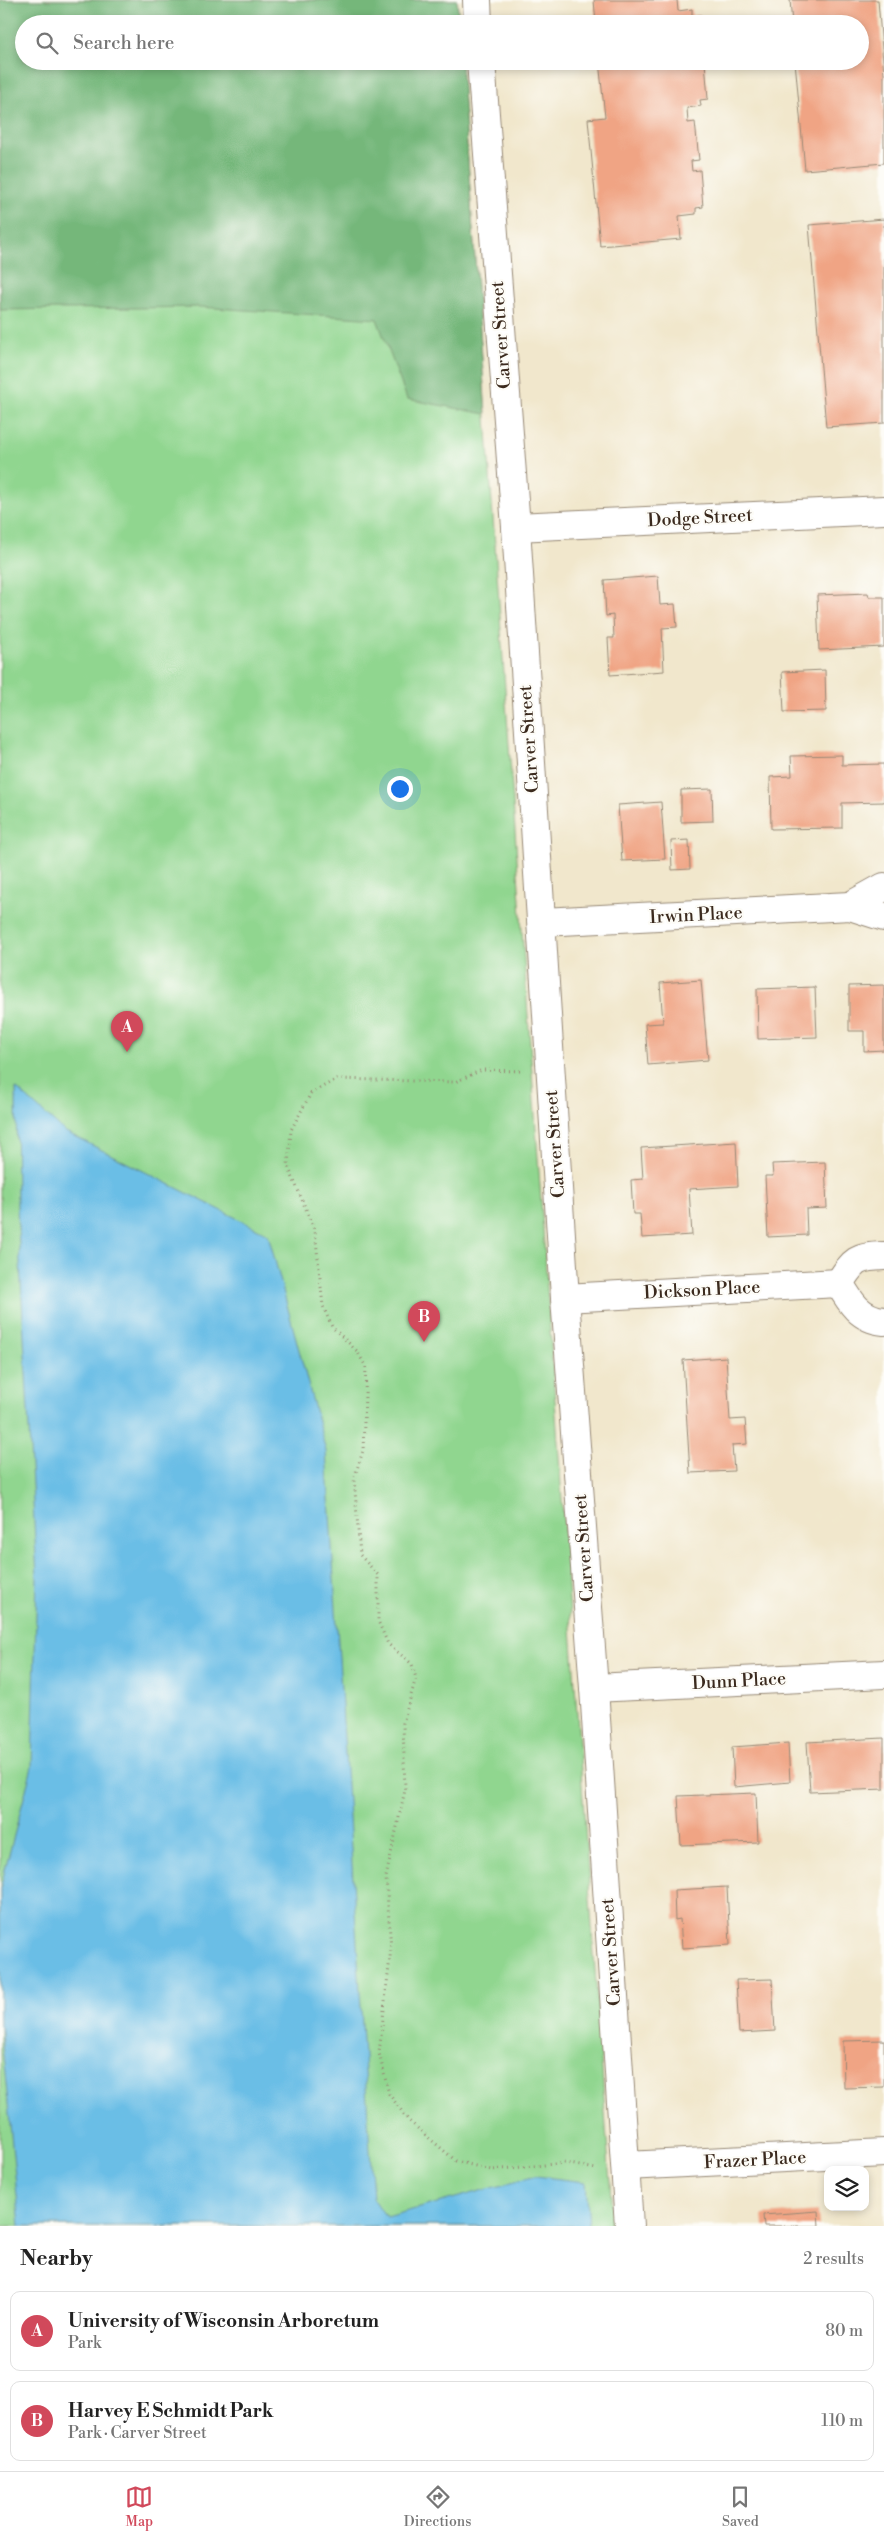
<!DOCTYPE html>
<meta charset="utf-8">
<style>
body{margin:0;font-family:"Libre Bodoni",serif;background:#f2f2f2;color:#222}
.controls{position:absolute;right:15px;bottom:15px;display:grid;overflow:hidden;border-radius:10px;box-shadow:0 2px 8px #0003}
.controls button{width:45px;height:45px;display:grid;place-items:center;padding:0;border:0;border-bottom:1px solid #e0e0e0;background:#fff;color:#222;font:25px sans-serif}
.you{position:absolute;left:399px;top:788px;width:18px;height:18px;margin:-12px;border:4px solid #fff;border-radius:50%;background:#1a73e8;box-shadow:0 0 0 8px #1a73e833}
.badge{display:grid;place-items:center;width:32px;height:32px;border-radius:50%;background:#d1495b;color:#fff;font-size:16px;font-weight:700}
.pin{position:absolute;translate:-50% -41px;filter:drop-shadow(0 1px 2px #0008)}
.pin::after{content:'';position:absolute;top:26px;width:18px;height:15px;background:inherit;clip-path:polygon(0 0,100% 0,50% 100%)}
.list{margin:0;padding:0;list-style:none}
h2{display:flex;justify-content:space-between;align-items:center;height:65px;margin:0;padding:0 20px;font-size:21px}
h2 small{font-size:16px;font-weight:400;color:#767676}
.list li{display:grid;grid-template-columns:32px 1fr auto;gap:15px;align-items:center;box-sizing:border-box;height:80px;margin:0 10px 10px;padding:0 10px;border:1px solid #e0e0e0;border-radius:10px}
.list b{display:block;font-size:19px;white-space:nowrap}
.list p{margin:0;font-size:16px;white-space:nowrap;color:#767676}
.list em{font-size:16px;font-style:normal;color:#767676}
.icon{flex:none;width:28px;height:28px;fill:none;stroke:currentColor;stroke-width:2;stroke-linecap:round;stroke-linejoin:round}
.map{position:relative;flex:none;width:884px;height:2226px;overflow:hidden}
.search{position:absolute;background:#fff;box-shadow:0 2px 8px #0003;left:15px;right:15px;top:15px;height:55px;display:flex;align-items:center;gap:12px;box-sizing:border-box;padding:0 18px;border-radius:28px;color:#767676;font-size:19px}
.sheet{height:245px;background:#fff}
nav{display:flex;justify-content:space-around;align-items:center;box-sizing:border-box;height:70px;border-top:1px solid #e0e0e0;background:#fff;font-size:14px;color:#767676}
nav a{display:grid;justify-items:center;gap:2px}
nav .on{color:#d1495b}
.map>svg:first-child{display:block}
.green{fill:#90d68f;stroke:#668056}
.forest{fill:#74b77a;stroke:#58704c}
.water{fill:#6abee6;stroke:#527482}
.building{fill:#f0a484}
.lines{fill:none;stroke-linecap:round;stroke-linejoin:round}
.minor-casing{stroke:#968875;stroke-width:30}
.path{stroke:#968875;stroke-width:3;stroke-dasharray:1 4;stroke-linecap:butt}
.minor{stroke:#fff;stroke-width:28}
.labels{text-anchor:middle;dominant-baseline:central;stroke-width:4.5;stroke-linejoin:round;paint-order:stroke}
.street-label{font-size:18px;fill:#3b2a1e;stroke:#fdfcf7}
</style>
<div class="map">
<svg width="884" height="2226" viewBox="0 0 884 2226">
<rect width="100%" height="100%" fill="#fdfcf7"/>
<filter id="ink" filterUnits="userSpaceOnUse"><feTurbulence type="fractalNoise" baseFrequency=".02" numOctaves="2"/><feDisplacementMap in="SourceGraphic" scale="10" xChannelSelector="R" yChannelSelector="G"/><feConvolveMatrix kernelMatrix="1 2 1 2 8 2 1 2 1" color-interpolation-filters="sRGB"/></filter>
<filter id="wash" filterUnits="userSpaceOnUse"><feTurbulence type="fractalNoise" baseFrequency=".0096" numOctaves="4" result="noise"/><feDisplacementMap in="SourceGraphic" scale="20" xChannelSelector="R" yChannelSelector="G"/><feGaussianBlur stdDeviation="1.12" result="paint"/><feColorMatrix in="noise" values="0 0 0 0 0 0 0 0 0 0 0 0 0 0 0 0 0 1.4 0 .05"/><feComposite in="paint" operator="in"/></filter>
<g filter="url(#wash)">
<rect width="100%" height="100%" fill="#f1e7cc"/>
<path class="green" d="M0,0h457l2,24h-435v37h437l152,2165h-613z"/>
<path class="forest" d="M0,0h457l2,24h-435v37h437l25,353 -79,-15 -30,-80 -177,-12 -200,3z"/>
<path class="water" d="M16,1088l48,43 204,103 58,217 47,747 13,19 150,-41 50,6 3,44h-569l-20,-203v-134l32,-122 5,-190 -20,-369z"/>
<g id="blocks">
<g class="building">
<path d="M594,0h83l1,11 14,-2v7l9,-1 1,9h-106z"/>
<path d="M790,0h88l6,74v89l-79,7 -10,-109h65v-37h-68z"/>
<path d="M599,61l106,1 3,37 -8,1 1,6 -14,2 1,15 7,-1 4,38 -8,1 1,10 8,-1 3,37 -7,1v6l-17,2 2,23 -81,7 -12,-127 17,-2z"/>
<path d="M884,219v204l-58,4 -17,-202z"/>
<path d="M658,576l2,29 15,-1 2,23 -15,1 2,43 -54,4 -2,-37h6l-1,-23 -7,1 -2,-36z"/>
<path d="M868,593l1,4h15v50l-65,3 -2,-55z"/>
<path d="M825,670l1,41 -42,1 -2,-40z"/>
<path d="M842,755v10l42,-1v38l-42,1v25l-71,1 -1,-52 22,-1 -1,-20z"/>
<path d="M712,789l1,32 -32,1v-32z"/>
<path d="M661,802l4,57 -43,2 -4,-56z"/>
<path d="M689,840l1,29 -18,1 -1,-29z"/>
<path d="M701,980l7,80 -60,5 -3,-41 18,-1 -3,-40z"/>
<path d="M884,985v65l-20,1v-20h-15v-45z"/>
<path d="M815,987l2,50 -59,2 -1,-50z"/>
<path d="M736,1142l2,44 -49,3 3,46 -50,3 -2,-24h-7l-2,-34 12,-1 -2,-31z"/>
<path d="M825,1162l2,46 -21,1 1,26 -39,2 -3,-61h8l-1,-12z"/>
<path d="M726,1357l4,63 15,-1 2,25 -15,1 2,26 -44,2 -7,-113z"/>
<path d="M884,1738v51l-74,3 -3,-50z"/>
<path d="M788,1743l2,39 -56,5 -2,-40z"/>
<path d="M756,1793l2,49 -77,3 -3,-49z"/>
<path d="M727,1887l3,58 -48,3 -2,-29 -5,1 -1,-30z"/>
<path d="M772,1979l3,52 -36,2 -3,-53z"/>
<path d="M884,2040v47l-40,1 -1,-47z"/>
<path d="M818,2211l1,15h-55l-1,-11z"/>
</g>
</g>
</g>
<g filter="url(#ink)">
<use href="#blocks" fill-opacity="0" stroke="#968875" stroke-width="1"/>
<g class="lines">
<defs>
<g id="minor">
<path d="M477,0l1,24"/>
<path d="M481,61l35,466 49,771 29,390 35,538"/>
<path d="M516,527l368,-17"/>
<path d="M850,906l34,-19"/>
<path d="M542,922l308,-16 34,11"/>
<path d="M839,1283c11,19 21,36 45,38"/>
<path d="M839,1283c15,-23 17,-26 45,-27"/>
<path d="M565,1298l274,-15"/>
<path d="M594,1688l290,-14"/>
<path d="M626,2166l258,-13"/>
</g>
</defs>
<use href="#minor" class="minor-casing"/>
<path class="path" d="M520,1071l-38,-1 -27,12 -118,-3 -26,14 -20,37 -3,36 27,65 8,75 9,21 25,24 9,16 -3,84 -9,27 6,77 18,20v46l10,23 24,20 4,14 -13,45 2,67 -19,87 5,72 -12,104 10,41 20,27 47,40 35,9 74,-7 31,6"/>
<use href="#minor" class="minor"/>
</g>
</g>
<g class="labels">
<g class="street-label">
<text transform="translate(501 335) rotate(-94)">Carver Street</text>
<text transform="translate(700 518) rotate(-3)">Dodge Street</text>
<text transform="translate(529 739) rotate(-94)">Carver Street</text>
<text transform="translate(696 915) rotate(-3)">Irwin Place</text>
<text transform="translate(555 1144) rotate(-94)">Carver Street</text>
<text transform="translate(702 1290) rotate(-3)">Dickson Place</text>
<text transform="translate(584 1548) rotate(-94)">Carver Street</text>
<text transform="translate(739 1681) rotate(-3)">Dunn Place</text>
<text transform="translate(611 1952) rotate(-94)">Carver Street</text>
<text transform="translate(755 2160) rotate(-3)">Frazer Place</text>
</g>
</g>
</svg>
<div class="controls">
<button><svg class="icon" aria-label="layers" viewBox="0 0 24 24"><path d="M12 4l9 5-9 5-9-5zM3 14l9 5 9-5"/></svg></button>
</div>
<div class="you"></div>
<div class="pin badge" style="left:127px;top:1052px">A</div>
<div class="pin badge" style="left:424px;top:1342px">B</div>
<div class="search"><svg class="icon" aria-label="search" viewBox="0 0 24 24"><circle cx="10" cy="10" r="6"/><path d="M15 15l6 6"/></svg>Search here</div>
</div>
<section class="sheet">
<h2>Nearby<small>2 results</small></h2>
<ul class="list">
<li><span class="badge">A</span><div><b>University of Wisconsin Arboretum</b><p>Park</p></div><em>80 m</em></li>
<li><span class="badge">B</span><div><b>Harvey E Schmidt Park</b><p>Park · Carver Street</p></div><em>110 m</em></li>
</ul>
</section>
<nav>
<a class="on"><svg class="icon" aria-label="map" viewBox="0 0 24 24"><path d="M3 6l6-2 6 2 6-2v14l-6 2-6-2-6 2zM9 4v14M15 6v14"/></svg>Map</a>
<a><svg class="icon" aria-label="directions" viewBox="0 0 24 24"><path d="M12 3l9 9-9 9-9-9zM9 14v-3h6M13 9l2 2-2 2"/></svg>Directions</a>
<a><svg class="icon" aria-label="saved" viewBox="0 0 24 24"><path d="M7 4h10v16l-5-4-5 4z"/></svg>Saved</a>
</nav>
